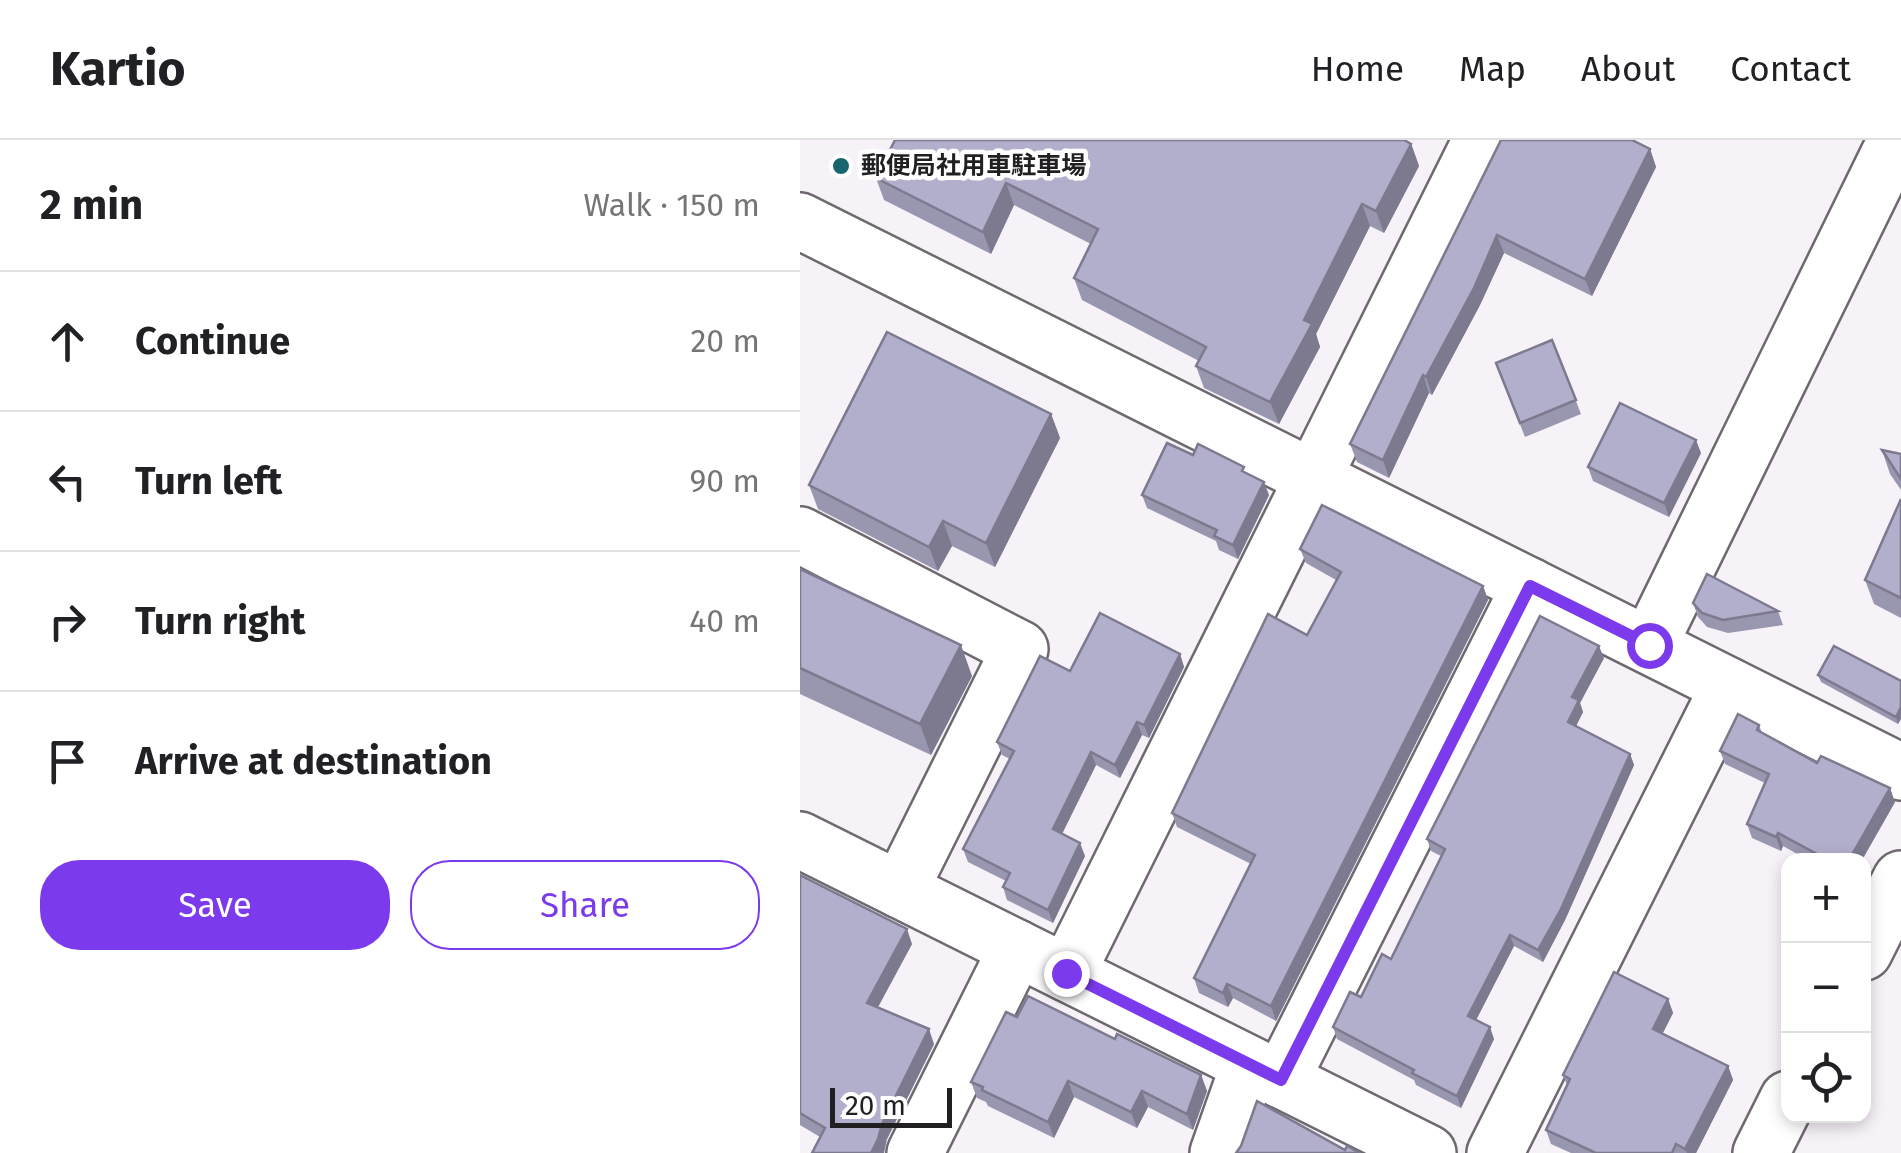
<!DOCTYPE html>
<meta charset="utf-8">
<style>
body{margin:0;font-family:"Fira Sans","Noto Sans JP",sans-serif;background:#f6f6f6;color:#202124}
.controls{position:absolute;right:30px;bottom:30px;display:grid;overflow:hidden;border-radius:20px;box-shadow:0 5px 15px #0003}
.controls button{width:90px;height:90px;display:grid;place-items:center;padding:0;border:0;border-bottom:2px solid #e0e0e0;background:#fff;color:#202124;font:50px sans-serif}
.scale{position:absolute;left:30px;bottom:25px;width:122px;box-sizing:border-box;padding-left:10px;border:5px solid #211f22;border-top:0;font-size:28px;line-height:35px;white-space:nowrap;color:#211f22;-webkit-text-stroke:8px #fff;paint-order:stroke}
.stop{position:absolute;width:30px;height:30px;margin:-22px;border:8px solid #7c3aed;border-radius:50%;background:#fff}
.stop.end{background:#7c3aed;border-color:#fff;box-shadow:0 2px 10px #0008}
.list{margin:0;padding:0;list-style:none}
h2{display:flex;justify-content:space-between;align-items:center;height:130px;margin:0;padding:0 40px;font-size:42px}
h2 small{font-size:32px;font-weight:400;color:#757577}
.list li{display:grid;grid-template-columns:65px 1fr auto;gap:30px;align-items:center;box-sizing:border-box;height:140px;padding:0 40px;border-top:2px solid #e0e0e0}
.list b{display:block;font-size:38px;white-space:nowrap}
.list em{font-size:32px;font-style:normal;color:#757577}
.actions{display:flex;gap:20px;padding:30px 40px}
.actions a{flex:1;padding:22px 0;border:2px solid #7c3aed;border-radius:40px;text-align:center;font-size:35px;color:#7c3aed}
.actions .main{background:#7c3aed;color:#fff}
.icon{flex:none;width:55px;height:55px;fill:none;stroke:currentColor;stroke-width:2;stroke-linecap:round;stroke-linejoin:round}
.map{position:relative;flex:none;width:1101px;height:1013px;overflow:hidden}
header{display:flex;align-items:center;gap:60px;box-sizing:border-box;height:140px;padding:0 50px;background:#fff;border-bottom:2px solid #e0e0e0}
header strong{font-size:48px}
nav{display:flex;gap:55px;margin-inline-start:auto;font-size:35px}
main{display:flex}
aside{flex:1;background:#fff}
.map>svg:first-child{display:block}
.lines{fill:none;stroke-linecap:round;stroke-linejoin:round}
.minor-casing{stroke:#6e696f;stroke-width:60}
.minor{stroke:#fff;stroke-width:55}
.wall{fill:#9996af}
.shaded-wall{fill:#7d7a8f}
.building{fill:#b2afcc;stroke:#7d7a8f;stroke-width:2.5}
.route{stroke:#7c3aed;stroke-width:12}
.poi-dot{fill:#18656e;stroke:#fff;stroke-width:4}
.labels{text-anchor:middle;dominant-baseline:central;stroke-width:9;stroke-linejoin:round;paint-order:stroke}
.poi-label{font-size:25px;font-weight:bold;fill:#211f22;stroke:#fff;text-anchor:start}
</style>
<header>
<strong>Kartio</strong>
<nav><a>Home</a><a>Map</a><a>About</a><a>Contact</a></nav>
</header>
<main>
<aside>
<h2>2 min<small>Walk · 150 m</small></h2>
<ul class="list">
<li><svg class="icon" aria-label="ahead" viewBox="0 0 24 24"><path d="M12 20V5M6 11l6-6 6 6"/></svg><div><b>Continue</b></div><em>20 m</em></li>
<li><svg class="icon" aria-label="left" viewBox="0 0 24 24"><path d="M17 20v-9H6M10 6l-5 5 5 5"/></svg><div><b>Turn left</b></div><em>90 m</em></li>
<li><svg class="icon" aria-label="right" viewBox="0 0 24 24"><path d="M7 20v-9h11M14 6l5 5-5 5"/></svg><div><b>Turn right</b></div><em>40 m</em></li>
<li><svg class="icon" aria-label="arrive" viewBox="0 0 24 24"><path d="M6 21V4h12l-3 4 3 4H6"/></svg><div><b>Arrive at destination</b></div></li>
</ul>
<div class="actions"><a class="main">Save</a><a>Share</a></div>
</aside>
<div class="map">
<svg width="1101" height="1013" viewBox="0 0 1101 1013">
<rect width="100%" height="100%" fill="#f7f1f8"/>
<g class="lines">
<defs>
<g id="minor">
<path d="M0,81l1101,551"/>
<path d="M0,395l220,114 -120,241"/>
<path d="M849,505l247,-505"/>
<path d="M0,700l628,313"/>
<path d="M1064,812l37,-73"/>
<path d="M267,833l414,-833"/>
<path d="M481,940l249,-494"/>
<path d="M115,1013l102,-205"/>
<path d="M418,1013l31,-88"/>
<path d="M695,1013l234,-467"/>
<path d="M961,1013l27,-54"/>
</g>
</defs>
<use href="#minor" class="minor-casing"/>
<use href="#minor" class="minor"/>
</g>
<g class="wall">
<path d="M701,0l149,9 6,18 -64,129 -88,-43 -24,52 -48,90 -3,-2 -40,85 -32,-16 -7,-18z"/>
<path d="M611,3l8,23 -35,67 -14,-7 -54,108 4,13 -41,77 -75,-36 -8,-22 3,-5 -117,-61 -8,-22 17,-34 -77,-39 -23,49 -107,-54 -8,-22z"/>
<path d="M752,200l29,74 -56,23 -29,-74z"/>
<path d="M251,274l9,24 -65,129 -43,-21 -14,25 -120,-62 -9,-24z"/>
<path d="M1082,310l19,4v36l-11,-16z"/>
<path d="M901,313l-32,64 -76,-36 -5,-14z"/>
<path d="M393,315l54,18 22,22 -31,64 -19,-9 -3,-9 -69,-33 -5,-13z"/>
<path d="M1101,359v119l-27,-14 -9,-24z"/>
<path d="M500,409l183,37 5,14 -212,421 -43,-23 -5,9 -29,-14 -5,-15 57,-114 -74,-37 -5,-14 135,-178 29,-55 -30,-17z"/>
<path d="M0,429l172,107 -41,79 -131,-61z"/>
<path d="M893,463l85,8 5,14 -55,8 -21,-6 -9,-10z"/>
<path d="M380,514l4,13 -35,71 -7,-3 -22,43 -24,-13 -34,69 23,22 -32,67 -46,-23 -4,-13 3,-6 -38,-19 -5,-13 47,-90 -8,-4 -5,-13 73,-71z"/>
<path d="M804,518l-24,45 3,9 -7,14 54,28 4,11 -69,155 -22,42 -29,-16 -38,74 18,19 -33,69 -45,-23 -2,-5 -77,-41 -4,-12 28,-30 30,-38 50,-103 -10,-5 -4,-12z"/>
<path d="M1018,535l83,6 -3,43 -77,-42z"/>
<path d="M959,585l3,8 133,69 -33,58h-54l-25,-14 -2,5 -29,-13 -5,-14 18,-41 -40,-19 -5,-13z"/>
<path d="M0,735l112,69 -34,63 56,37 -47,95 -67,-2 -20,-12z"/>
<path d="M868,859l5,14 -10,20 65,33 5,14 -37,73h-125l-20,-9 -5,-14 21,-45 -4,-10z"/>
<path d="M217,877l98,22 86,36 6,16 -14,39 -45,-23 -11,21 -63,-31 -20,41 -66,-32 -2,-4 -9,-4 -6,-16z"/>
</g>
<g class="shaded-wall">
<path d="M611,4l8,22 -35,67 -8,-22z"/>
<path d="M850,9l6,18 -64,129 -7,-17z"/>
<path d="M206,43l8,22 -23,49 -8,-22z"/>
<path d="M562,64l8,22 -54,108 4,13 -41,77 -9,-22 34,-82z"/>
<path d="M697,95l7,18 -24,52 -48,90 -6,-18z"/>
<path d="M623,235l6,18 -40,85 -6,-18z"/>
<path d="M251,274l9,24 -65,129 -9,-24z"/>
<path d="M896,300l5,13 -32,64 -5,-14z"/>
<path d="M464,342l5,13 -31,64 -5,-14z"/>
<path d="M143,381l9,25 -14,25 -9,-24z"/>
<path d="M683,446l5,14 -212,421 -5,-15z"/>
<path d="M161,505l11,31 -41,79 -11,-31z"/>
<path d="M799,506l5,12 -24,45 3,9 -11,22 -4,-12 4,-25z"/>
<path d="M380,514l4,13 -35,71 -5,-13z"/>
<path d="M1101,567v12l-3,5 -2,-7z"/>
<path d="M337,582l5,13 -22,43 -5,-13z"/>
<path d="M291,612l5,13 -38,77 -5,-13z"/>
<path d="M830,614l4,11 -69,155 -22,42 -5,-12z"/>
<path d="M1090,648l5,14 -33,58h-13z"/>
<path d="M978,693l5,13 -2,5 -5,-14z"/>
<path d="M280,703l5,13 -32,67 -5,-13z"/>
<path d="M107,789l5,15 -40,74 -5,-15z"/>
<path d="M710,795l4,11 -42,82 -4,-12z"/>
<path d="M427,844l6,14 -5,9 -5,-14z"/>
<path d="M868,859l5,14 -15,29 -5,-13z"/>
<path d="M690,887l4,12 -33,69 -4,-12z"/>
<path d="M129,889l5,15 -47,95 -3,14h-13l11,-29z"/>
<path d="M928,926l5,14 -37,73h-9l-2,-4z"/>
<path d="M401,935l6,16 -14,39 -6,-16z"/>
<path d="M268,941l6,16 -20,41 -6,-16z"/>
<path d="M342,951l6,16 -11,21 -6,-16z"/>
</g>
<g class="building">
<path d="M95,0h509l7,4 -35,67 -14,-7 -58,116 8,4 -42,78 -74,-36 10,-19 -132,-69 24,-49 -92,-46 -23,49 -107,-54z"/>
<path d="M701,0h131l18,9 -65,130 -88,-44 -23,53 -48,89 -3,-2 -40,85 -33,-16z"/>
<path d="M87,192l164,82 -65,129 -43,-22 -14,26 -120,-62z"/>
<path d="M752,200l24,60 -56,23 -24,-60z"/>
<path d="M820,263l76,37 -32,63 -76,-36z"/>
<path d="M367,303l26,12 5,-11 46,23 -2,4 22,11 -31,63 -19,-9 3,-6 -75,-35z"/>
<path d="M1082,310l19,4v25z"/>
<path d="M1101,359v99l-36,-18z"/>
<path d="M522,365l161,81 -212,420 -44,-22 -4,9 -29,-15 61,-123 -83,-42 96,-199 39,21 34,-63 -41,-23z"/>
<path d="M0,429l161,76 -41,79 -120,-56z"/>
<path d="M907,434l71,37 -55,9 -21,-7 -9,-10z"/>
<path d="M300,473l80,41 -36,71 -7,-3 -22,43 -24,-13 -38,77 27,14 -32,67 -45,-23 7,-14 -47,-24 51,-98 -17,-9 43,-86 30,15z"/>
<path d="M740,476l59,30 -27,51 7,3 -11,22 62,32 -69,155 -23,41 -28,-15 -42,81 22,11 -33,69 -45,-23 2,-3 -81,-43 17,-35 11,5 21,-43 9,5 54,-110 -18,-10z"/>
<path d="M1034,506l67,35v26l-5,10 -78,-42z"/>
<path d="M938,574l21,11 -2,5 60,33 4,-7 69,32 -41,72h-21l-50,-27 -2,4 -29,-13 22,-50 -49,-23z"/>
<path d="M0,735l107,54 -40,74 62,26 -47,95 -4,15 -7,14h-59l13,-25 -25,-15z"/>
<path d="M814,832l54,27 -15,30 75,37 -43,83 -9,-5 -4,9h-76l-50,-23 24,-51 -7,-4z"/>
<path d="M228,856l87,43 2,-5 84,41 -14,39 -45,-23 -11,21 -63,-31 -20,41 -66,-32 1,-3 -12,-5 35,-70 11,5z"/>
<path d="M457,961l88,49 2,-4 13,7h-124l5,-7z"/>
</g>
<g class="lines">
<path class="route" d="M266,833l215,107 249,-494 119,59"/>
</g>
<circle class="poi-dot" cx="41" cy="26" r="10"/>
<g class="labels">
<g class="poi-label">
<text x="61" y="26">郵便局社用車駐車場</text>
</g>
</g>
</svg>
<div class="controls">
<button>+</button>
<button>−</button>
<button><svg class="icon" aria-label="locate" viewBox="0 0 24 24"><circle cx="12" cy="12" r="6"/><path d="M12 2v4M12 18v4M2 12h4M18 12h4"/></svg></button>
</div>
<div class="scale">20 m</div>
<div class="stop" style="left:849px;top:505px"></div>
<div class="stop end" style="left:266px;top:833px"></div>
</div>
</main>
